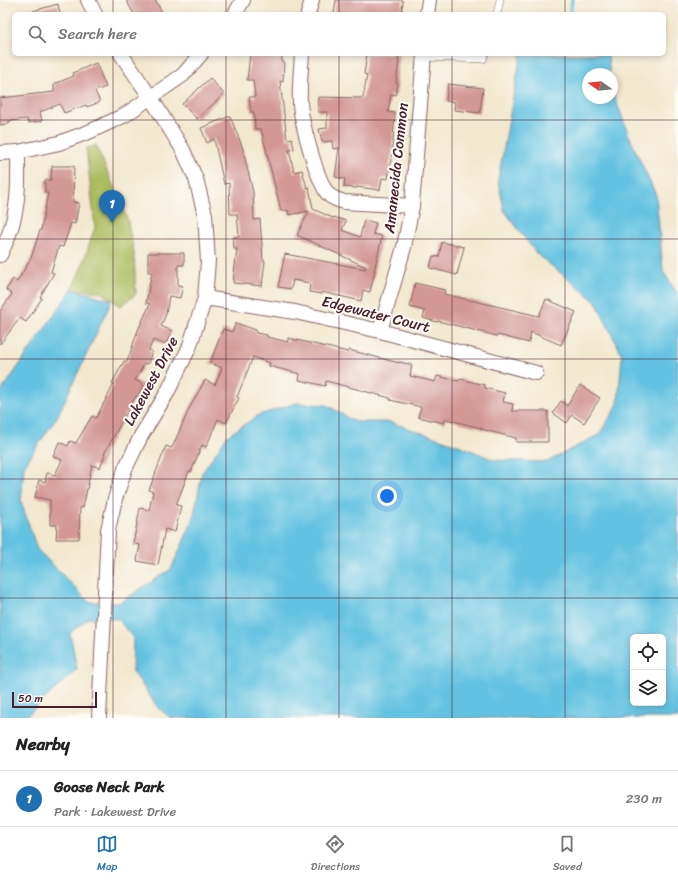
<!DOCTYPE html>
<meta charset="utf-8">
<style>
body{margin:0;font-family:Sriracha,sans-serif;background:#f2f2f2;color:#222}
.controls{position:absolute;right:12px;bottom:12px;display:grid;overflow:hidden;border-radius:6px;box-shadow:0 2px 6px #0003}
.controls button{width:36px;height:36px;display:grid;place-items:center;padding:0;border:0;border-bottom:1px solid #e0e0e0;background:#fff;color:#222;font:20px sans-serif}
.compass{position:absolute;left:582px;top:68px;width:36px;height:36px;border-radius:50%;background:#fff;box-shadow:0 2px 6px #0003;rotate:284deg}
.scale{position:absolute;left:12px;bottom:10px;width:85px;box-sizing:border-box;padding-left:4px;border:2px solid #4a1f2b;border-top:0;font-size:11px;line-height:14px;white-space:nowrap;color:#4a1f2b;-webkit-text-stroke:3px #fdfcf7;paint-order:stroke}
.you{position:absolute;left:387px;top:496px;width:14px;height:14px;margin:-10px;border:3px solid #fff;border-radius:50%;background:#1a73e8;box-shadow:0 0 0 6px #1a73e833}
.badge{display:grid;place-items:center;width:26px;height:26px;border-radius:50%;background:#1f6fb2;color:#fff;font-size:13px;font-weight:700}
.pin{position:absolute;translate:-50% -33px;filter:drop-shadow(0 1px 2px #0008)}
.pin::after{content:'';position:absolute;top:21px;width:14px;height:12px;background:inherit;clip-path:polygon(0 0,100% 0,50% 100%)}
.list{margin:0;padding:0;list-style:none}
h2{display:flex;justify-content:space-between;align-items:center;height:52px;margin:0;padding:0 16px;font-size:17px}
h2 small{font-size:13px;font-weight:400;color:#767676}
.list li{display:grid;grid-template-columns:26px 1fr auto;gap:12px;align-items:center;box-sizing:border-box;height:56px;padding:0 16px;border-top:1px solid #e0e0e0}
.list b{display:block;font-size:15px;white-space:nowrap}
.list p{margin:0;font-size:13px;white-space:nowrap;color:#767676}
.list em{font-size:13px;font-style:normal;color:#767676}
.icon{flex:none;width:22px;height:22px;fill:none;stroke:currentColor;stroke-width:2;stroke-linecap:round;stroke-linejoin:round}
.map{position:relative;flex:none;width:678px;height:718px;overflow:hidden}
.search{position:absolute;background:#fff;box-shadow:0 2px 6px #0003;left:12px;right:12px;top:12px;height:44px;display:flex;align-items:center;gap:10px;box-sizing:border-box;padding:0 14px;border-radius:6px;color:#767676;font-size:15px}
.sheet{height:108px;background:#fff}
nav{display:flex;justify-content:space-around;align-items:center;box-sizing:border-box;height:56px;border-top:1px solid #e0e0e0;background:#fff;font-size:11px;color:#767676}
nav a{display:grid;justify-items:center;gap:2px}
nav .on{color:#1f6fb2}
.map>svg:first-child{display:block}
.green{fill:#abbc5f;stroke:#7a6e45}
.water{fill:#63c2e1;stroke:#567086;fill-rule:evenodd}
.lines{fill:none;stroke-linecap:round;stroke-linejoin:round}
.stream{stroke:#63c2e1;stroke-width:3.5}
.building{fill:#d39894}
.service-casing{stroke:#856564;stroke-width:8}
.minor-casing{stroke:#856564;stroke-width:16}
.service{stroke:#fff;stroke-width:7}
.minor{stroke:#fff;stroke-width:14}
.grid{fill:none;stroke:#4a1f2b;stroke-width:1;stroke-opacity:0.55}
.labels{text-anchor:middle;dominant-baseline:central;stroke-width:4;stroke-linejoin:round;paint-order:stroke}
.street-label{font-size:15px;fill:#4a1f2b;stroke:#fdfcf7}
</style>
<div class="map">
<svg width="678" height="718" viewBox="0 0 678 718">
<rect width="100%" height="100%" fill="#fdfcf7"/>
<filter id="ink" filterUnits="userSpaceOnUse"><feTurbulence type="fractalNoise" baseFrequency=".025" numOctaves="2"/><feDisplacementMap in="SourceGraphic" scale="8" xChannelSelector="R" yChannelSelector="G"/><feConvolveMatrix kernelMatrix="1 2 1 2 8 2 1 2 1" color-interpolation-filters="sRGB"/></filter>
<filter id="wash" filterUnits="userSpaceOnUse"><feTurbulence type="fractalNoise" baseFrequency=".012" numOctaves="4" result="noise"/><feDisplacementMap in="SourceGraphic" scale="16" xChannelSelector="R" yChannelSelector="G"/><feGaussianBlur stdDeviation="0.9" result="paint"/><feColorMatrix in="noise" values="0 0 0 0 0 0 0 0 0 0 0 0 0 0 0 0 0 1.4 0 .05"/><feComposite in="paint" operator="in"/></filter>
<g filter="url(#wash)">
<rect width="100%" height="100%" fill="#f3e8cf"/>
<path class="green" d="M96,145l31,73 7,34 2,42 -15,12 -21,-14 -28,-3 11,-26 12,-36 -9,-79z"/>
<path class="water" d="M521,54h87l2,20h-22v24h24v-8l20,53 24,52 7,76 15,24v423h-507l-13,-10 -26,-38 1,-32 -15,-19 -30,-1 -18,15 7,36 -53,49h-24v-325l72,-104 40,11 -55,117 -33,49 -3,35 16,48 52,53 30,1 52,-34 22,-49 9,-47 25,-37 32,-21 37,-12 31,2 28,17h35l71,24 33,14 53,2 53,-28 18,-30 4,-49 -26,-53 -60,-49 -32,-43 -6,-30zM633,637h30v66h-30z"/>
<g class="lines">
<path class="stream" d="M570,14l2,-14"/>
</g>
<g id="blocks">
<g class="building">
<path d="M126,0h29l8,14h-29z"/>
<path d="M336,0h67l-1,14h-68z"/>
<path d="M58,4l2,10h-26l-1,-3z"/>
<path d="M250,54h32v8h2l-1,20 -3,-1 7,58 5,-1 2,11 -5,1 5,22 8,-2 5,18 2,-1 4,22 20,9 1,-1 12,4 -4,9 18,7 4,-17 12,3 -3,11 9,2 -8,35h1l-5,21 -7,-2 -2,11 -39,-9 -1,2 -12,-2 1,-9 -17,-3 -2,9 -13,-2 7,-33 80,15 1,-2 -69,-32 12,-24 -20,4 -1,-5 -7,1 -20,-82h-6l-1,-17h-3l-2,-15h6l-2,-17h-6z"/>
<path d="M367,54h32l-1,6h1l-3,23h2l-2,12 -5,-1 -3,18 7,1 -3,40 -4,26 -6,-1 -2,12 -23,-3v1l-13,-1 1,-8 -10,-2 4,-29 -6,1 -1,-8 -10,1 -3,-13 8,-1v-16h-9v-15l45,1 4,-23 -3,-1z"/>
<path d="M96,63l10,24 -11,4 5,11 -13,5 -1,-2 -22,8 -4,-9 -20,8 2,9 -14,2 -1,-4 -18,2v3l-9,1v-27l54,-6v-8l20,-8 -1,-3z"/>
<path d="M210,78l14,16 -27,25 -15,-15z"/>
<path d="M448,84l35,4 -3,25 -26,-3 1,-8 -9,-1z"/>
<path d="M230,116l12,30 11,46 1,28 6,-1 3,41 2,1 -3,25 -29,-3 4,-34h-3l-1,-12h6l-2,-23h-7l-1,-31 -5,1 -10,-45 -7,4 -6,-15z"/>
<path d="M52,166h22l-1,36 6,1 -4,21 -4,-1 -8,24 -4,-1 -8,26 3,1 -14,24 2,1 -16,24 -6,-4 -20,26v-33l12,-17 -6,-4 7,-11 4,3 14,-24 9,-28h1l7,-37h-3v-13h6z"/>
<path d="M442,242l22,5 -7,28 -27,-7 3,-12 6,1z"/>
<path d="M148,253h36v12h-6v20l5,1 -3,12 -11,-2 -3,18 -5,12 11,5 -5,11h-2l-1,2 -11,-4 -4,10 3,1 -4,13 -3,-1 -10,17 9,5 -7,12 -1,-1 -32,58 1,1 -5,13 -8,-3 -9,43 -3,-1 -1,32h-23l1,-14h-7v-25l-15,-3 4,-17 6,2 2,-9 8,2 7,-15 -9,-4 6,-14 9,4 2,-5 6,2 16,-27 4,2 18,-34 -2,-1 12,-22 3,1 11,-32 12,-26 -4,-1 6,-31h-4z"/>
<path d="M415,283l30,7 -1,4 95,22 7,-17 30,13 -15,33 -30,-13 -2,11 -31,-8 -1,1 -59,-15 -1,1 -14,-4 2,-7 -15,-4z"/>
<path d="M236,323l20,7v3l11,2v2l21,5v-4l60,14 1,-2 50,13v-1l13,3 -2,11 25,6 2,-6 22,5 1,-2 25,6v3l20,5 -2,9 10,2 -1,7h36v31h-32v-4l-35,-9v-1l-35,-9 -2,4 -26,-6 3,-10 -31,-7v-2l-64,-17 -1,5 -26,-6 1,-6 -31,-8 1,-3 -17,-6 -16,40 2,1 -13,25 -8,-4 -12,28 -4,-2 -11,27 -2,-1 -13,34 5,1 -6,26 -10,-3 -7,36 -21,-4 3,-16 -7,-1 7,-36 9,2 4,-18 -4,-2 17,-44 6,2 17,-39 16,-29 10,5 7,-17 -12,-5 13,-34 9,3z"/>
<path d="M580,385l20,13 -16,25 -12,-8 -5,8 -14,-10 8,-12 6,5z"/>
</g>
</g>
</g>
<g filter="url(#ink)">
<use href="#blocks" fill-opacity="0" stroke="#856564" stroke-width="1"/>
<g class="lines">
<defs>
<g id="service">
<path d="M497,14l3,-14"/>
<path d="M424,57l59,2 2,-5"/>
</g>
<g id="minor">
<path d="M88,0l7,14"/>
<path d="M235,14l8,-14"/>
<path d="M308,14l4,-14"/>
<path d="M427,14l2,-14"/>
<path d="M302,54c-1,16 -3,33 -2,49 1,18 17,78 28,91 5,5 10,6 16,8l68,4"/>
<path d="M0,153l18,-1 41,-9 32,-12 34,-16 58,-40 18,-21"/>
<path d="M0,255c6,-12 11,-24 14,-38 5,-21 4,-43 4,-65"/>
<path d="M205,298l90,14 85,19 156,42"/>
<path d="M380,331l24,-84 8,-41 12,-152"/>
<path d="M99,718l9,-188 7,-31 10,-30 16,-33 26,-43 22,-45 16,-50 3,-37 -3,-46 -9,-36 -13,-29 -32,-52 -30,-44"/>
</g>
</defs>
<use href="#service" class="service-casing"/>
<use href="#minor" class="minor-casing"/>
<use href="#service" class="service"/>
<use href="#minor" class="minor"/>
</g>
</g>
<path class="grid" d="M113,0v14M226,0v14M339,0v14M452,0v14M565,0v14M113,54v664M226,54v664M339,54v664M452,54v664M565,54v664M0,120h678M0,239h678M0,359h678M0,479h678M0,598h678"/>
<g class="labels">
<g class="street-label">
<text transform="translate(396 168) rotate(-84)">Amanecida Common</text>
<text transform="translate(376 314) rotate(14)">Edgewater Court</text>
<text transform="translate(151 381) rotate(-62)">Lakewest Drive</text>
</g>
</g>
</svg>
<div class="controls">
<button><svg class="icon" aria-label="locate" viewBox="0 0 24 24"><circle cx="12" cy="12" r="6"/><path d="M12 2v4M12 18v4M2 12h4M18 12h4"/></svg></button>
<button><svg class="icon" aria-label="layers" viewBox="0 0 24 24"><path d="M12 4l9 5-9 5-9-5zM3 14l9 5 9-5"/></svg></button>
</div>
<svg class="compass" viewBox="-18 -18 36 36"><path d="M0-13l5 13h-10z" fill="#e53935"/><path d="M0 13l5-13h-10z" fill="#767676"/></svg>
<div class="scale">50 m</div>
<div class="you"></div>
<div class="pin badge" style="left:112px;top:223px">1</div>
<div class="search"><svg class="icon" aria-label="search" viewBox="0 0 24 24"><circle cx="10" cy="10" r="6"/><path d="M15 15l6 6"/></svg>Search here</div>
</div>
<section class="sheet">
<h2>Nearby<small></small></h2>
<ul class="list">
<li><span class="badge">1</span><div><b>Goose Neck Park</b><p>Park · Lakewest Drive</p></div><em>230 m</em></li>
</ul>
</section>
<nav>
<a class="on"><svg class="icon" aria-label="map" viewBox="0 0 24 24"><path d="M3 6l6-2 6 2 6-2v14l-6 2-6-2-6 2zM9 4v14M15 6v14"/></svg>Map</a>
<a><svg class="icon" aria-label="directions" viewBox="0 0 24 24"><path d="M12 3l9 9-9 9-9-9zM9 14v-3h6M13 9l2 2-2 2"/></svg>Directions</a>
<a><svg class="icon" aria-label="saved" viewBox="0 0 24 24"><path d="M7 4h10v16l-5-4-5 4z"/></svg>Saved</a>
</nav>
